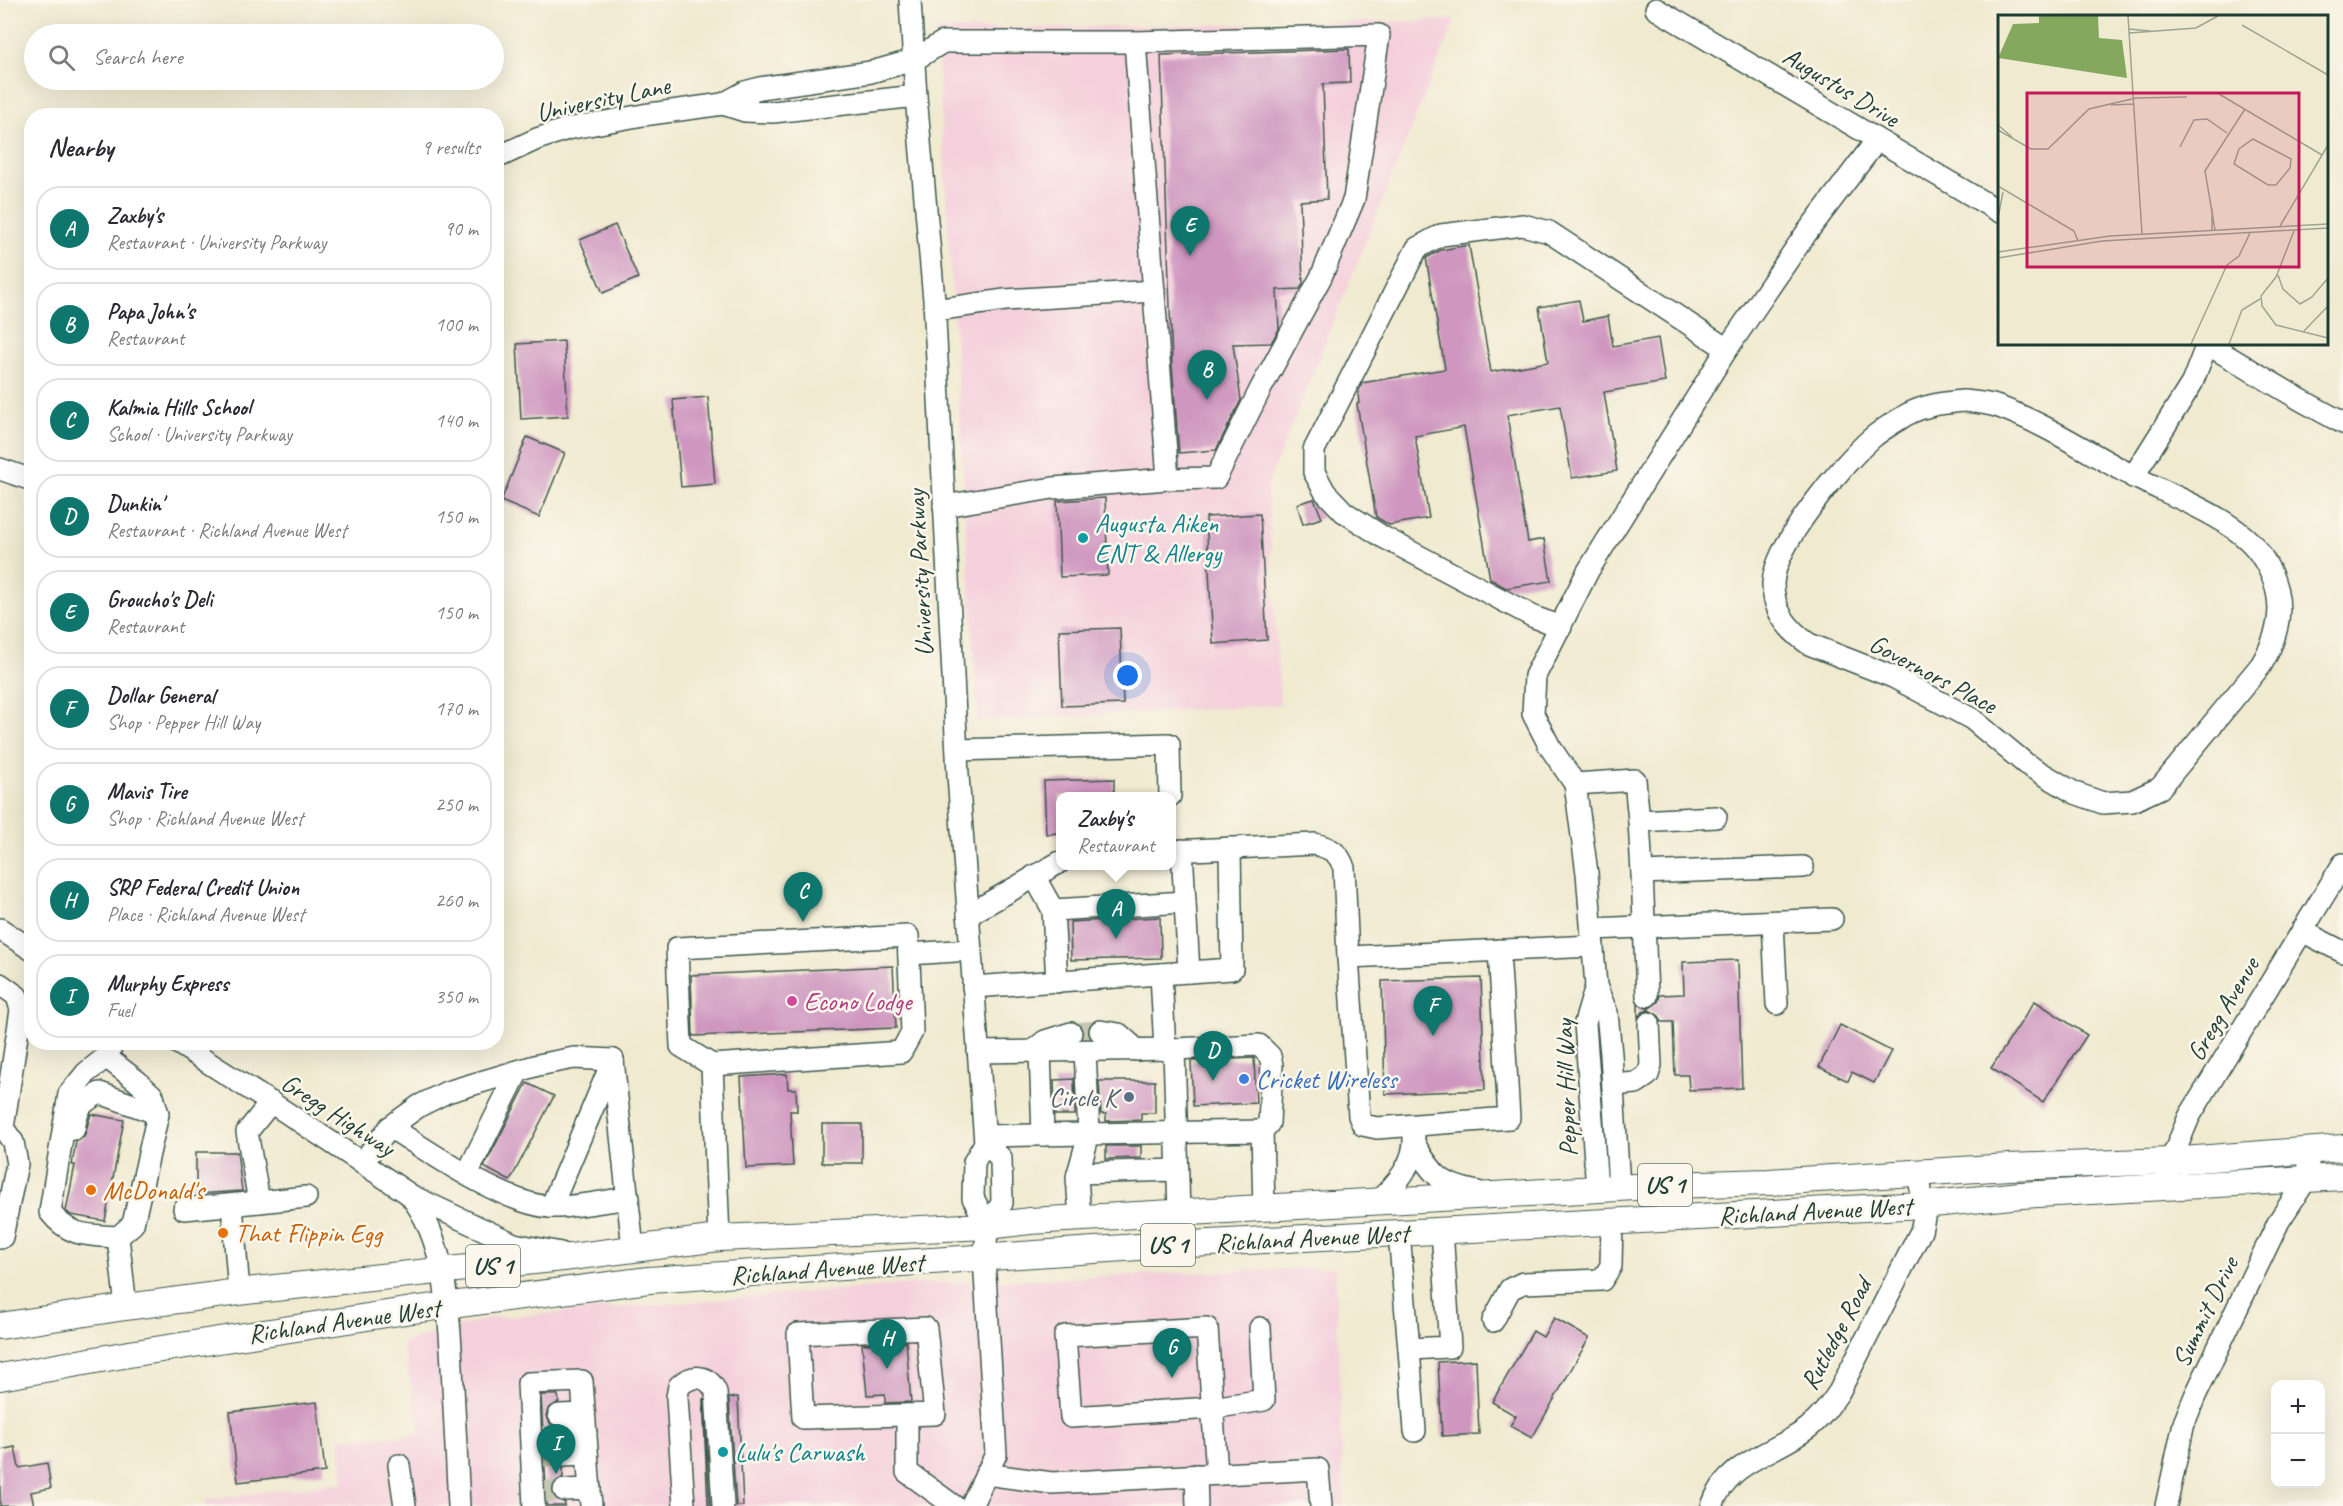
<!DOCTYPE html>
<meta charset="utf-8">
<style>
body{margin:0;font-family:Caveat,sans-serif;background:#f2f2f3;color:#2b2b33}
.controls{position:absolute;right:18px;bottom:18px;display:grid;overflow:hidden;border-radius:12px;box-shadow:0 6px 24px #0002}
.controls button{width:54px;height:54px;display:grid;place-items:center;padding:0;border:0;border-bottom:2px solid #e1e1e2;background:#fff;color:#2b2b33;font:30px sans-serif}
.you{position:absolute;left:1128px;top:676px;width:21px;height:21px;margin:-15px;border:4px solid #fff;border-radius:50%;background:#1a73e8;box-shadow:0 0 0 9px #1a73e833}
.badge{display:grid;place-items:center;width:39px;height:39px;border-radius:50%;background:#0f766e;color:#fff;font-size:20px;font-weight:700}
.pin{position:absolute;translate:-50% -50px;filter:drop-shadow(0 2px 3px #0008)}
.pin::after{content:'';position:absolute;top:32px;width:21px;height:18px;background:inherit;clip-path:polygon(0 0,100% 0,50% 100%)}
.popup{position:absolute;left:1056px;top:792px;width:120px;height:78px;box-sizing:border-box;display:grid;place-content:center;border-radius:12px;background:#fff;filter:drop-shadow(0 2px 4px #0005);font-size:20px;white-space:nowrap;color:#7c7c81}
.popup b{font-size:22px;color:#2b2b33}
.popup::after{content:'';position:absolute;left:50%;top:100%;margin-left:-12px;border:12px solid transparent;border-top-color:#fff}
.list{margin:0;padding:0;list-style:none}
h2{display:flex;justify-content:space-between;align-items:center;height:78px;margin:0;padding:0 24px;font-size:26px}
h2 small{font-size:20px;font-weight:400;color:#7c7c81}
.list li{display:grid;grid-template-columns:39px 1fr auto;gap:18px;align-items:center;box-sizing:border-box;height:84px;margin:0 12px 12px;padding:0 12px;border:2px solid #e1e1e2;border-radius:24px}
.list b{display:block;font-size:22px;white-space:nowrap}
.list p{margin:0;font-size:20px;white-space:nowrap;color:#7c7c81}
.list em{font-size:20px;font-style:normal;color:#7c7c81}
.icon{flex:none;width:33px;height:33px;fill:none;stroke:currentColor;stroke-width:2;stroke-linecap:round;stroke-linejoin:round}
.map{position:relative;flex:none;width:2343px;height:1506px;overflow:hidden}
.search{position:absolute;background:#fff;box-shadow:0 6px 24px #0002;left:24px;top:24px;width:480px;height:66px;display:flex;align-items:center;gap:15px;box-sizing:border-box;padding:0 21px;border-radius:33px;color:#7c7c81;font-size:22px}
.panel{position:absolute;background:#fff;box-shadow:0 6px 24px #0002;left:24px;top:108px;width:480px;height:942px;border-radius:24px}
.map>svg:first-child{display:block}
.built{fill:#f4cfdc}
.building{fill:#cf97c0}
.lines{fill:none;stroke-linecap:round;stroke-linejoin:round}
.minor-tunnel{stroke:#c6c7b1;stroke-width:21;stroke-dasharray:21 10;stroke-linecap:butt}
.minor-casing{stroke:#3e574b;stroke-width:24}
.major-casing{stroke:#3e574b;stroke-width:28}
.minor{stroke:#fff;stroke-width:21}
.major{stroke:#fff;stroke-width:26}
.culture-dot{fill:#0f9aa8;stroke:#fbf7ec;stroke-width:2}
.hotel-dot{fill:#d1479c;stroke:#fbf7ec;stroke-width:2}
.shop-dot{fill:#3f7fe0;stroke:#fbf7ec;stroke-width:2}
.service-dot{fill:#5c6f8a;stroke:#fbf7ec;stroke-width:2}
.food-dot{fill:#e8710a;stroke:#fbf7ec;stroke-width:2}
.labels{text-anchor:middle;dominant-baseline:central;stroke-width:5;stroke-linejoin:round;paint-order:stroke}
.shield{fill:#fbf7ec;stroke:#61756b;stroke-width:1.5}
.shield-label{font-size:24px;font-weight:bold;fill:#1f3d34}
.street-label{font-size:26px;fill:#1f3d34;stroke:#fbf7ec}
.culture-label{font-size:26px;fill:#0d838f;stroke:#fbf7ec;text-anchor:start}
.hotel-label{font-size:26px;fill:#b23c85;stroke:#fbf7ec;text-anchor:start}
.shop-label{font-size:26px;fill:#366cbe;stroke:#fbf7ec;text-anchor:start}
.service-label{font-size:26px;fill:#4e5e75;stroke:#fbf7ec;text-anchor:end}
.food-label{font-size:26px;fill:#c56008;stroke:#fbf7ec;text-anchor:start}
.inset-road{fill:none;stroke:#9ca592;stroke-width:1.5}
.view{fill:#c2185b;fill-opacity:0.15;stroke:#c2185b;stroke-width:3}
.inset-edge{fill:none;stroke:#1f3d34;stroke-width:3}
</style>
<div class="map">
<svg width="2343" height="1506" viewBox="0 0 2343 1506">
<rect width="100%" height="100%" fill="#fbf7ec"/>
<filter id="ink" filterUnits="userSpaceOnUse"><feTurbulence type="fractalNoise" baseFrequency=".0167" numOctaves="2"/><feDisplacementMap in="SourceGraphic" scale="12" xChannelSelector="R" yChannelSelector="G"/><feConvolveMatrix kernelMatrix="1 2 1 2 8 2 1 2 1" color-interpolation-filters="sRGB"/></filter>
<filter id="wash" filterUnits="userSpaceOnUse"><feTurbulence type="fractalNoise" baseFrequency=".008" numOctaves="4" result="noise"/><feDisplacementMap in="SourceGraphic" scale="24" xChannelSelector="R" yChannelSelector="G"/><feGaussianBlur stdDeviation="1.35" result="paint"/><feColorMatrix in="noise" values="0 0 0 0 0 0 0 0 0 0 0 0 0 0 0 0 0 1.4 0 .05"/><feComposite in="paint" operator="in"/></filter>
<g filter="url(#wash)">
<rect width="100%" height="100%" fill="#f0ead0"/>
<g class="built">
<path d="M1455,20l-188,466 13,219 -302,16 -42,-691z"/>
<path d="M1335,1267l9,239h-1138l-1,-6 139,-18 -4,-43 81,-5 -19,-91 89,-25 423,-34z"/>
</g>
<g id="blocks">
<g class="building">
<path d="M1349,49l1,34 -27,1 4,115 -27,2 3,82 -3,6 -23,1 2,39 -8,14 -38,1 8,56 -25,50 -37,3 -7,-89 -11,-309z"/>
<path d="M615,225l23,53 -35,15 -23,-53z"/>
<path d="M1469,245l22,127 57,-10 -9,-55 40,-7 4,21 25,-5 5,30 45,-8 7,44 -61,10 13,79 -45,7 -12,-72 -53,9 21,127 16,-3 7,42 -45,7 -16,-9 -26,-152 -49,9 14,82 -40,7 -13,-8 -19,-113 2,-1 -1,-10 4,-10 83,-14 -19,-111 15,-8z"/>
<path d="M564,341l4,75 -47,3 -4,-75z"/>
<path d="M708,397l7,87 -34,3 -8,-87z"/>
<path d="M527,437l38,16 -26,64 -38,-16z"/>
<path d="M1105,498l3,77 -48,2 -3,-76z"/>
<path d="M1314,499l8,19 -19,6 -6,-20z"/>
<path d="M1260,514l7,126 -54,4 -7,-127z"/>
<path d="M1120,628l3,76 -61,2 -3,-76z"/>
<path d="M1114,779v17h-54v37l-14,1 -2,-53z"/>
<path d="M1160,917l1,41 -90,2 -1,-38z"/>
<path d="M1738,960l4,128 -53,2 -1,-15h-13l-2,-53h-11l-3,-6 -10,-6 -6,2 -5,5v-13l10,5 10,-7 2,-7 24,-1 -1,-32z"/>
<path d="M893,966l3,62 -203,8 -2,-61z"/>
<path d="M1481,978l4,112 -100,4 -3,-113z"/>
<path d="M2035,1001l52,34 -44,67 -52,-34z"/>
<path d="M1840,1025l51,26 -17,32 -22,-11 -4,9 -29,-14z"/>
<path d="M1254,1058l2,45 -63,3 -2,-45z"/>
<path d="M787,1074l1,15h8l1,22h-7l3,55 -47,2 -5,-91z"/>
<path d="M1074,1079l1,36h-20l-1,-35z"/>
<path d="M1099,1081h56v32h-14v7l-35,1v-7h-5z"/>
<path d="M527,1083l27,13 -44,85 -26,-14z"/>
<path d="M91,1114l33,6 -19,101 -34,-6 -5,-4 9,-46h-3l4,-24 8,-4z"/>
<rect x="822" y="1124" width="40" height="39"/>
<path d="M1106,1146h35v12l-35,1z"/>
<path d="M196,1152h41l5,39 -46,3z"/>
<path d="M1554,1318l35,20 -57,100 -22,-12 6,-10 -24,-14 41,-71 10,6z"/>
<path d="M906,1342l5,60 -26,1v-9l-18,1 -5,-51z"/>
<path d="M1476,1360l3,74 -37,2 -4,-74z"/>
<path d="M541,1395h17l1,7 -11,7 -2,7 6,10 -4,9 6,10 -5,10 2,6 5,5 7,2v9l-10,7 -2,7 3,6 11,6v3h-18z"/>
<path d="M738,1397l5,109h-7l-7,-108z"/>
<path d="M703,1399h1l6,107h-2z"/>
<path d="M317,1402l8,70 -87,10 -8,-70z"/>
<path d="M15,1447l4,21 28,-5 4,25 -20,4 3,14h-34v-56z"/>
</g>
</g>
</g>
<g filter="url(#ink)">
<use href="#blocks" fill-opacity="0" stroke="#3e574b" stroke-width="1.5"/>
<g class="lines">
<g class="minor-tunnel">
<path d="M1071,1033l29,-2"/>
<path d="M538,1437l23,-2"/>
<path d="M539,1456l23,-1"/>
<path d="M542,1492l22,-2"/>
</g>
<defs>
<g id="minor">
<path d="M910,0l6,96 18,204 24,475 27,368 -11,19 -1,36 15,28"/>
<path d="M1656,9l344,203"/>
<path d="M723,104l22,7 28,1 143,-16"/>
<path d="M496,158l41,-19 30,-10 76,-14 80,-11 22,-12 15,-4 111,-16 43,-12 29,-18h192l244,-7 -25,164 -33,78 -61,113 -44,88 -48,1"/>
<path d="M935,310l70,-10 149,-9"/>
<path d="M1963,401c12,1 25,2 36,6 47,17 90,46 134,69 38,20 104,43 127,78 26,38 24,73 1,111l-101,123 -28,13 -29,2 -28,-10 -49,-29 -54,-45 -79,-42 -84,-33c-21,-14 -36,-33 -36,-60 1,-39 69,-120 99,-146 9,-8 23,-16 34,-23 18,-10 37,-12 57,-14z"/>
<path d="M0,469l32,11"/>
<path d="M2133,477l59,-94 15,-39 94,56 42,23"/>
<path d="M944,506l109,-18 115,-9 -33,-437"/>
<path d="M1561,627l-27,-10 -151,-80 -39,-25 -19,-20 -11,-20v-22l103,-202 24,-13 82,-10 26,7 178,117"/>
<path d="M958,750l211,-6 1,52"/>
<path d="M1575,784l60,-4 4,41"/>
<path d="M1716,817l-77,4 3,52 161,-6"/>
<path d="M1182,850l7,122"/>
<path d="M1172,851l143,-7c15,4 24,8 29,24l4,89 11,159 4,9 14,3 132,-10 -10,-168"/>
<path d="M1642,873l5,123"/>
<path d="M1034,876l19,34 4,72"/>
<path d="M1053,910l132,-8"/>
<path d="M968,915l92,-53"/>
<path d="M1773,922l4,82"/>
<path d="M0,929l32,21"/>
<path d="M1592,929l240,-10"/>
<path d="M2302,931l41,21"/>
<path d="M908,936l4,96 -11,20 -189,13 -31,-19 -4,-98z"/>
<path d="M909,954l62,-4"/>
<path d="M1348,957l245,-11"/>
<path d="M1161,974l4,76"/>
<path d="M0,984l17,12 4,14 -18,118 10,14 4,22 -15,73 -2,1"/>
<path d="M1596,986l-11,37 12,166"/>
<path d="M973,987l259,-18 -2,-121"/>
<path d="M1100,1031l19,3 18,16"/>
<path d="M176,1042l108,69 125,83c40,48 41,133 44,193 2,40 4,79 6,119"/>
<path d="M1174,1049l85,-4 11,11 2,9 -3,58 -7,8"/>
<path d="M1034,1050l11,-9 26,-8"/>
<path d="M978,1052l196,-3 5,164"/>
<path d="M1040,1052l3,83"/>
<path d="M106,1057l31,24 16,15 5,18 -25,110 -15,13c-30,-2 -49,0 -68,-25l19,-118 17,-21 20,-16 8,-15"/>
<path d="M613,1060l20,189"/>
<path d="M712,1065l7,173"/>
<path d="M1613,1085l23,-2 12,-8 3,-10 -2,-42"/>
<path d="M390,1127c39,25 116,78 161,80 22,1 54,-6 78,-9"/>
<path d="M74,1129c4,-22 6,-26 26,-36l58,21"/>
<path d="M985,1136l104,-2 -4,-83"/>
<path d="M1415,1145c19,31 25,40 63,47"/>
<path d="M362,1163l28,-36 29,-21 28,-14 91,-27 36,-7 39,2"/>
<path d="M1078,1173l99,-3"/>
<path d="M2166,1173l23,-56 154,-253"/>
<path d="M467,1174l51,-103"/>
<path d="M1619,1188l-8,-134 -4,-41 -11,-27 -9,-113 -12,-89 -25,-37 -17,-33 2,-38 53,-105 139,-222 78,-114 72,-95"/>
<path d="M412,1196l102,48 47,9"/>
<path d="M259,1202l47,-5"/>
<path d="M1377,1202c20,-18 39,-39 37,-67"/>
<path d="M232,1205l7,87"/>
<path d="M551,1207l62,-147"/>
<path d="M184,1209l75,-7 -12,-70 24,-30"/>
<path d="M1080,1218l-3,-41 12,-43 173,-3 2,78"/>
<path d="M1399,1233l10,116 41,-2 -8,-116"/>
<path d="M118,1237l8,70"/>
<path d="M1493,1321l17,-32 13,-6 79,-3 9,-14 1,-45"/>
<path d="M926,1328l9,86 -132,4 -5,-84z"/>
<path d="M1409,1349l6,82"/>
<path d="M559,1415l25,-1"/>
<path d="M907,1415v57l47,34"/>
<path d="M561,1435l25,-2"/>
<path d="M562,1455l25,-1"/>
<path d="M399,1465l6,41"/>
<path d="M986,1474l66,9 266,-14 3,37"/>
<path d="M1217,1474l-10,-146 -142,8 6,81 141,-9 52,-8 -4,-72"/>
<path d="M1196,1475l1,31"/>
<path d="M564,1490l26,-1"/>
<path d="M534,1506l-6,-123 54,-2 9,125"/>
<path d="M684,1506l-7,-109 2,-11c13,-12 29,-12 37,6l7,114"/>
<path d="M971,1506l25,-52 -12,-196 4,-32 14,-23 -1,-45 -16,-15"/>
<path d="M1712,1506c16,-46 61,-51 96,-78 13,-10 22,-23 31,-36l82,-161 3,-13 -5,-45"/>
<path d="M2166,1506l18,-83 11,-27 84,-175 28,-43 2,-28"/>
</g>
<g id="major">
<path d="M0,1326l119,-18 127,-17 317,-33 156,-20 269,-12 42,-5 640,-36 99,-3 240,-15 161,-6 173,-13"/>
<path d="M0,1377l129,-23 283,-44 237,-30 505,-34 769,-41 98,-10 322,-18"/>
</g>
</defs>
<use href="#minor" class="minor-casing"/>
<use href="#major" class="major-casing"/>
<use href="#minor" class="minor"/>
<use href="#major" class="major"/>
</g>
</g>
<g class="culture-dot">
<circle cx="1083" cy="538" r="6"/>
<circle cx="723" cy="1452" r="6"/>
</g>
<circle class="hotel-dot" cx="792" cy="1001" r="6"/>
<circle class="shop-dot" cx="1244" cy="1079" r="6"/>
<circle class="service-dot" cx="1129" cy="1097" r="6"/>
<g class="food-dot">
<circle cx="91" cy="1190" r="6"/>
<circle cx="223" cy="1233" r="6"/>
</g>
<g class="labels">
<g class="shield">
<rect x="1638" y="1164" width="54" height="42" rx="4.5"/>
<rect x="1141" y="1224" width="54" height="42" rx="4.5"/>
<rect x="466" y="1245" width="54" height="42" rx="4.5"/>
</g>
<g class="shield-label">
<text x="1665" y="1185">US 1</text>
<text x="1168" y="1245">US 1</text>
<text x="493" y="1266">US 1</text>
</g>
<g class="street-label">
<text transform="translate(1841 87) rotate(31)">Augustus Drive</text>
<text transform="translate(603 99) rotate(-12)">University Lane</text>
<text transform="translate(920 573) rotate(-93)">University Parkway</text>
<text transform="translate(1933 674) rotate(28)">Governors Place</text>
<text transform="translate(2223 1009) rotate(-59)">Gregg Avenue</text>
<text transform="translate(1566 1088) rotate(-92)">Pepper Hill Way</text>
<text transform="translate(338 1115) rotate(33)">Gregg Highway</text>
<text transform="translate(1815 1211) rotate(-3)">Richland Avenue West</text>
<text transform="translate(1312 1238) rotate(-3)">Richland Avenue West</text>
<text transform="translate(827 1269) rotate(-4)">Richland Avenue West</text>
<text transform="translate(2205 1312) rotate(-64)">Summit Drive</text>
<text transform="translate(344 1321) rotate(-8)">Richland Avenue West</text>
<text transform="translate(1836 1334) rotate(-62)">Rutledge Road</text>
</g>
<g class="culture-label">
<text x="1095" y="523">Augusta Aiken<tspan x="1095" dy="30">ENT &amp; Allergy</tspan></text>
<text x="735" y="1452">Lulu's Carwash</text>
</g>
<g class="hotel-label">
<text x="804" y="1001">Econo Lodge</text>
</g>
<g class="shop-label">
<text x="1256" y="1079">Cricket Wireless</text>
</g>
<g class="service-label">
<text x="1117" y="1097">Circle K</text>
</g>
<g class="food-label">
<text x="103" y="1190">McDonald's</text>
<text x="235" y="1233">That Flippin Egg</text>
</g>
</g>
<g transform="translate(1998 15)">
<rect width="330" height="330" fill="#f0ead0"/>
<path d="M41,1h59l1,22 23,2 5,38 -129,-20 15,-34 26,-1z" fill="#84a95e"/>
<path class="inset-road" d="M130,1l14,218M244,10l86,50M131,14l21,2M131,18l67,-5 22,-12M221,79l103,61M113,90l22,-1M0,110l14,12M0,115l33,19h17l41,-40 47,-11 51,-1M255,124l38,20 -1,9 -14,17h-8l-34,-21 5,-15zM182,132l14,-27 13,-1 20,14M0,171l76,45 4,10M214,194v22M0,203l5,-26M282,211l48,-81M217,215l-10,-59 40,-62M296,216l-18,46 -15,19 1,10 14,19 52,13M0,237l112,-16 218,-12M0,243l104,-17 226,-13M280,260l5,14 17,15 12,-7 16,-19M306,316l24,-25M193,329l36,-79 12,-9 11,-23M231,329l13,-34 18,-11"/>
<path class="view" d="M29,78h272v174h-272z"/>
<rect width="330" height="330" class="inset-edge"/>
</g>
</svg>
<div class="controls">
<button>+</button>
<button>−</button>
</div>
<div class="you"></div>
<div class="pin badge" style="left:1116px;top:939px">A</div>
<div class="popup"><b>Zaxby's</b>Restaurant</div>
<div class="pin badge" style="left:1207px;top:400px">B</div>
<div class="pin badge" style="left:803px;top:922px">C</div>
<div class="pin badge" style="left:1213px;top:1081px">D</div>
<div class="pin badge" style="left:1190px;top:256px">E</div>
<div class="pin badge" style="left:1433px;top:1036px">F</div>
<div class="pin badge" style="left:1172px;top:1378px">G</div>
<div class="pin badge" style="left:887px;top:1369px">H</div>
<div class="pin badge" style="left:556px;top:1474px">I</div>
<div class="search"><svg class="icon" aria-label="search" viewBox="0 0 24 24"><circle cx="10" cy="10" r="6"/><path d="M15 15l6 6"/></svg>Search here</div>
<section class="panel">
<h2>Nearby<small>9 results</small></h2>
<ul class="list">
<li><span class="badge">A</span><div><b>Zaxby's</b><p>Restaurant · University Parkway</p></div><em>90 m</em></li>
<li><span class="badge">B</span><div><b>Papa John's</b><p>Restaurant</p></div><em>100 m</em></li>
<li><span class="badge">C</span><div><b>Kalmia Hills School</b><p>School · University Parkway</p></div><em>140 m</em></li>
<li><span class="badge">D</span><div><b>Dunkin'</b><p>Restaurant · Richland Avenue West</p></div><em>150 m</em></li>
<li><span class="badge">E</span><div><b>Groucho's Deli</b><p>Restaurant</p></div><em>150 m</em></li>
<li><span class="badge">F</span><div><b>Dollar General</b><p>Shop · Pepper Hill Way</p></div><em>170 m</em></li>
<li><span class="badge">G</span><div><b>Mavis Tire</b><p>Shop · Richland Avenue West</p></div><em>250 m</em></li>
<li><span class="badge">H</span><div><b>SRP Federal Credit Union</b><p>Place · Richland Avenue West</p></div><em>260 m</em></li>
<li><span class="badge">I</span><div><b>Murphy Express</b><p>Fuel</p></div><em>350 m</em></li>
</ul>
</section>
</div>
